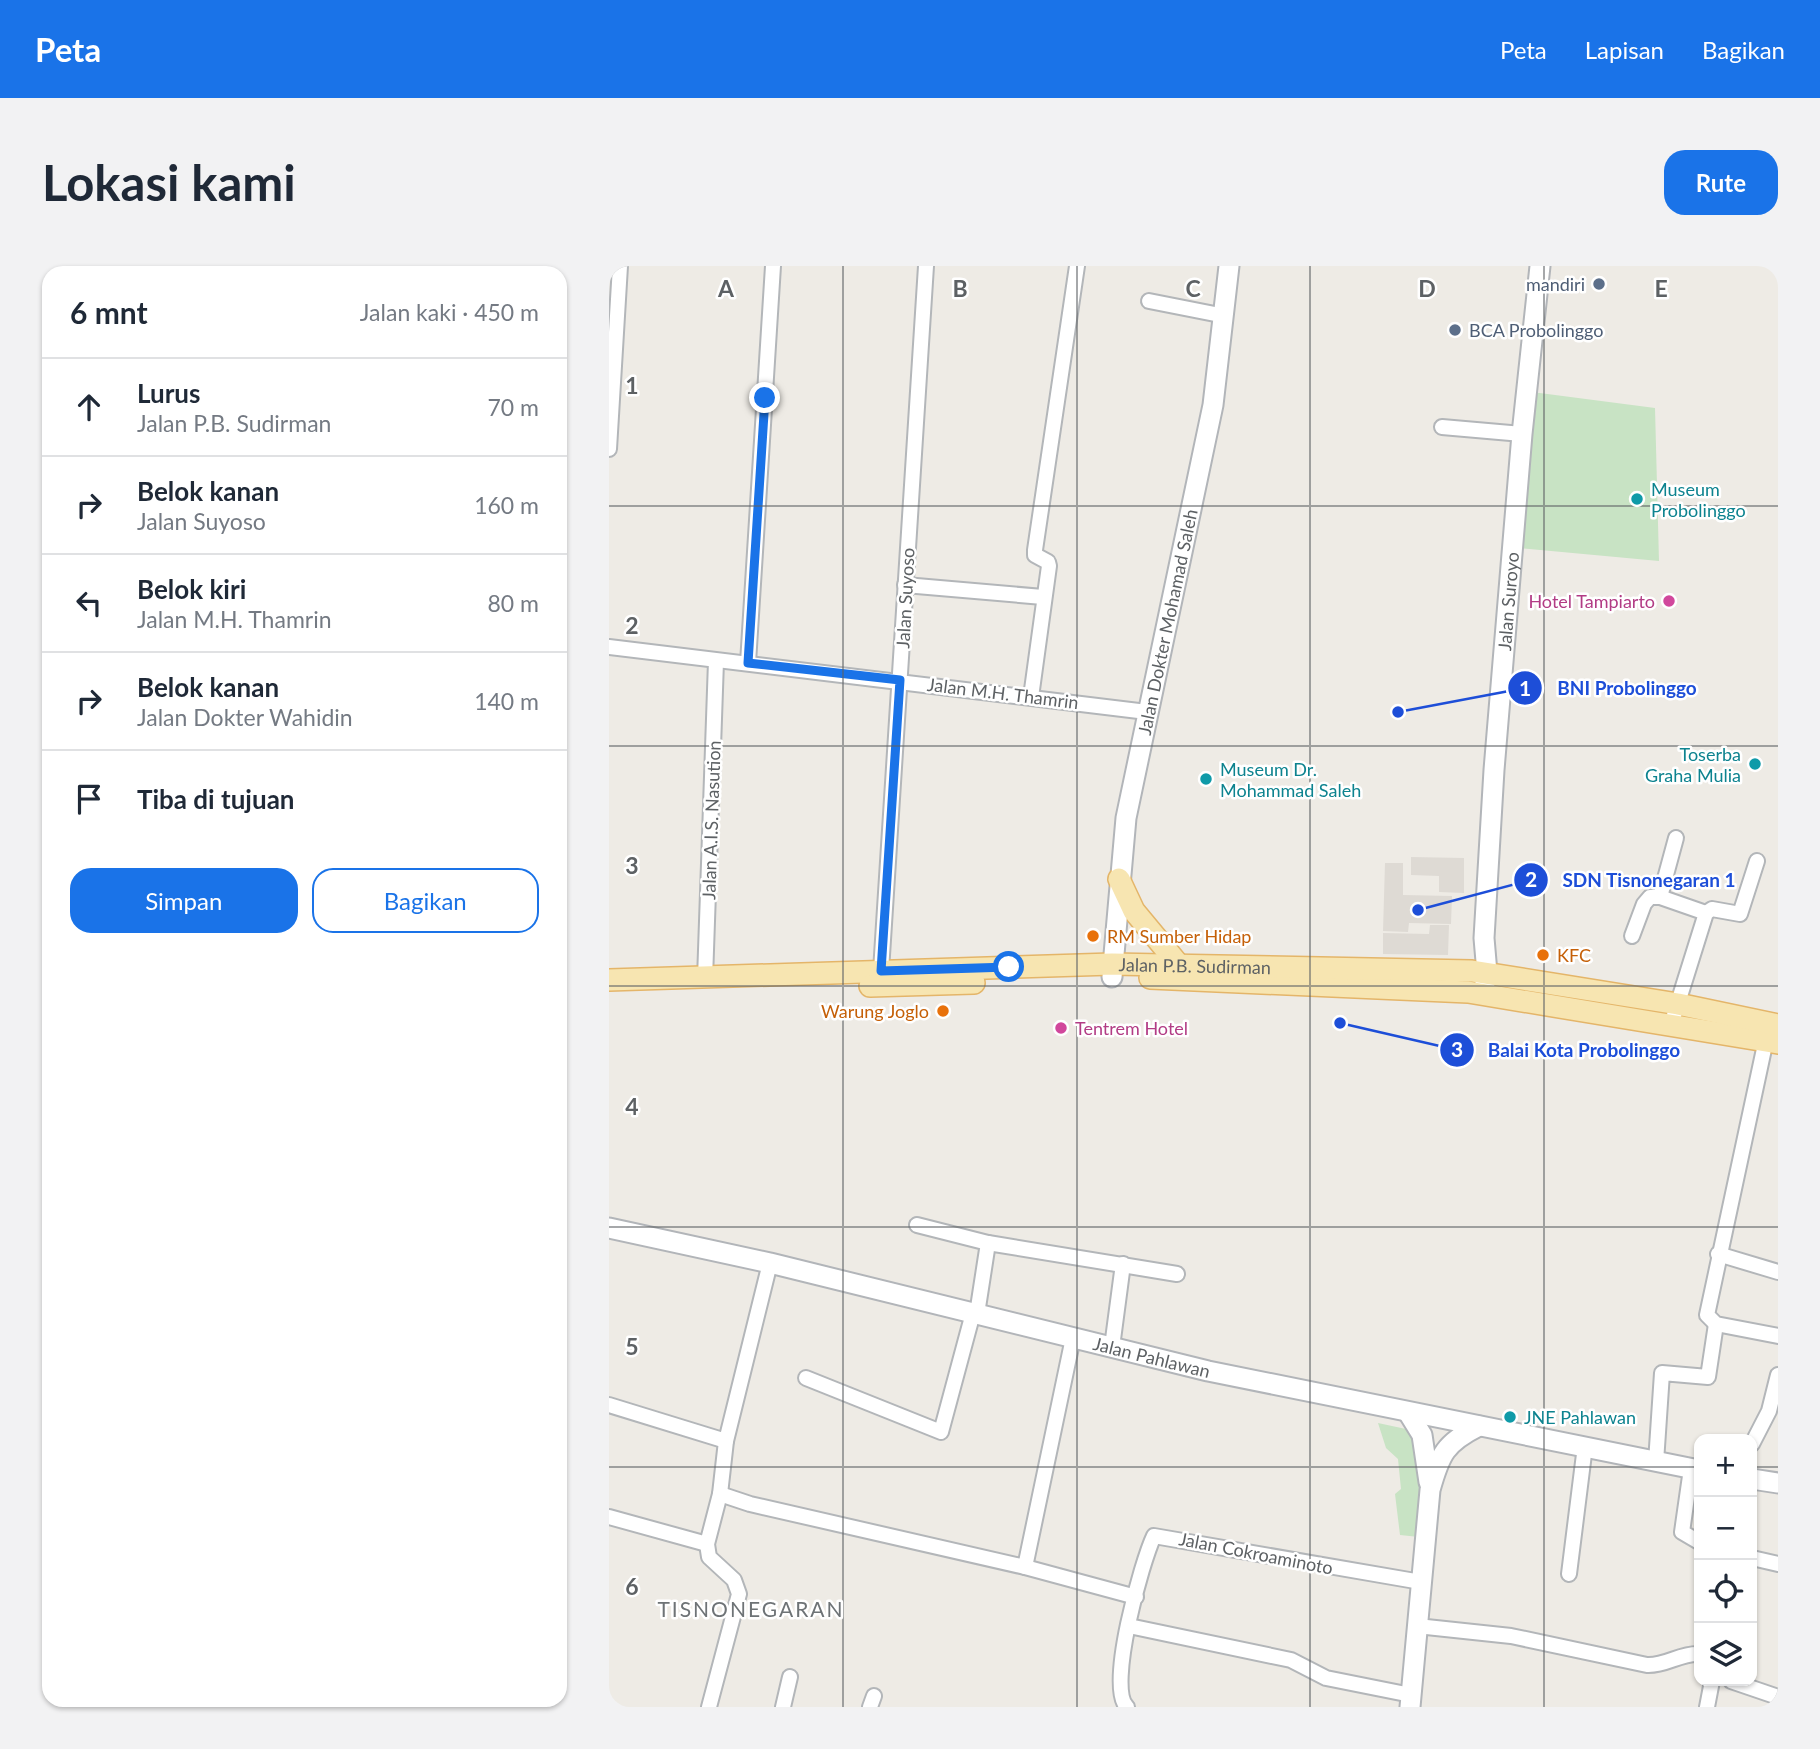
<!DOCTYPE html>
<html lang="id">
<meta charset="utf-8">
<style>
body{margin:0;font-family:Lato,sans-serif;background:#f2f2f3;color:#1f2937}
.controls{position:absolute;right:21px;bottom:21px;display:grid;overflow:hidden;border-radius:14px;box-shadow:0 2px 5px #0004}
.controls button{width:63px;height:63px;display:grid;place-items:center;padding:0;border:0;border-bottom:2px solid #e0e1e3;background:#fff;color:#1f2937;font:35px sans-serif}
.stop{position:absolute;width:21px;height:21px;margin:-16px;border:5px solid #1a73e8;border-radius:50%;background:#fff}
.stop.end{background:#1a73e8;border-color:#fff;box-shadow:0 2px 7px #0008}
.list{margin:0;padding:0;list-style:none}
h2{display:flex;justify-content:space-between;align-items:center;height:91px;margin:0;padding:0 28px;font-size:30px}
h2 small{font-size:23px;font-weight:400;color:#747a83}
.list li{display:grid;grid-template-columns:46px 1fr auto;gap:21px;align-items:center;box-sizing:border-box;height:98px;padding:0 28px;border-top:2px solid #e0e1e3}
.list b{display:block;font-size:26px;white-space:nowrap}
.list p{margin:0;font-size:23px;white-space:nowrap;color:#747a83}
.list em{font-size:23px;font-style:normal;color:#747a83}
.actions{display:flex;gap:14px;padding:21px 28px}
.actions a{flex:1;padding:16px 0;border:2px solid #1a73e8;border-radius:21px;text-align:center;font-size:24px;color:#1a73e8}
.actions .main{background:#1a73e8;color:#fff}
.icon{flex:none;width:38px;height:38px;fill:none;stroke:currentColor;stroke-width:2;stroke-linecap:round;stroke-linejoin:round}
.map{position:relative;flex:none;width:1169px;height:1441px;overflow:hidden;border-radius:21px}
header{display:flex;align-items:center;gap:42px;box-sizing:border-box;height:98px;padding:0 35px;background:#1a73e8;color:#fff}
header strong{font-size:33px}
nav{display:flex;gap:38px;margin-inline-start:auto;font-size:24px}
.intro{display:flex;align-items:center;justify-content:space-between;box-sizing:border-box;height:168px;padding:0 42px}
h1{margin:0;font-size:49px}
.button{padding:18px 32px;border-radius:21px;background:#1a73e8;color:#fff;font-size:24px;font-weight:700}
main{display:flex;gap:42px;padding:0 42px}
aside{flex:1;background:#fff;border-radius:21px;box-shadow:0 2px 5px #0004}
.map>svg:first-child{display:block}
.education{fill:#dedad4}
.green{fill:#c8e3c4}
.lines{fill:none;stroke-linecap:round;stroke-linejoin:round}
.street-casing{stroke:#b3b6b9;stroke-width:18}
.secondary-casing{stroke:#b2b5b9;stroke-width:23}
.primary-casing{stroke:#e4b569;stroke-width:24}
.street{stroke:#fff;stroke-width:14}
.secondary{stroke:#fff;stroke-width:19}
.primary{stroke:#f7e5b1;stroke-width:21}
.route{stroke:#1a73e8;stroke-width:9}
.grid{fill:none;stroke:#5d6164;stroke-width:2;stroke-opacity:0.55}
.service-dot{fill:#5c6f8a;stroke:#fff;stroke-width:2.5}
.culture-dot{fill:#0f9aa8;stroke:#fff;stroke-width:2.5}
.hotel-dot{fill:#d1479c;stroke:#fff;stroke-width:2.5}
.food-dot{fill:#e8710a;stroke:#fff;stroke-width:2.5}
.labels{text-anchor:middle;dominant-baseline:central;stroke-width:5;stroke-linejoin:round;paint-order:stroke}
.service-label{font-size:18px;fill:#4e5e75;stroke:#fff;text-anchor:end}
.culture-label{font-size:18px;fill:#0d838f;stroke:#fff;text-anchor:start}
.street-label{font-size:18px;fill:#5d6164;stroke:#fff}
.hotel-label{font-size:18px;fill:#b23c85;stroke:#fff;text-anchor:end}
.food-label{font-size:18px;fill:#c56008;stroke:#fff;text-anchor:start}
.quarter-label{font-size:21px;letter-spacing:2px;fill:#6e7376;stroke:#fff}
.grid-label{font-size:23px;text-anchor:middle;font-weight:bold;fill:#5d6164;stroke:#fff;stroke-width:5;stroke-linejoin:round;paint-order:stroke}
.leader{fill:none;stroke:#1d4ed8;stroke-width:2.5}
.callout-dot{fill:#1d4ed8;stroke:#fff;stroke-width:2.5}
.mark-label{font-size:21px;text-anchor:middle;font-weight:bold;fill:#fff}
.callout-label{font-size:19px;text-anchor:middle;font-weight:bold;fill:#1d4ed8;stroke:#fff;stroke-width:5;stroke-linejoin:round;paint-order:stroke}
</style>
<header>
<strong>Peta</strong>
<nav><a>Peta</a><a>Lapisan</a><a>Bagikan</a></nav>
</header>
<div class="intro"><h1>Lokasi kami</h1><a class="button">Rute</a></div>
<main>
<aside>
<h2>6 mnt<small>Jalan kaki · 450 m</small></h2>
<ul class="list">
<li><svg class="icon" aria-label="ahead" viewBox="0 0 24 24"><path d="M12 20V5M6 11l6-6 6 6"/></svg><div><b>Lurus</b><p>Jalan P.B. Sudirman</p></div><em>70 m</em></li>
<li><svg class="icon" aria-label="right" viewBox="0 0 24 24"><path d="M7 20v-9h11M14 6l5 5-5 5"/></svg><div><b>Belok kanan</b><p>Jalan Suyoso</p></div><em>160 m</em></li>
<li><svg class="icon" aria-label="left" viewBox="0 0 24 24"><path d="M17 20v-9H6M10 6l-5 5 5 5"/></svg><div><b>Belok kiri</b><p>Jalan M.H. Thamrin</p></div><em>80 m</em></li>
<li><svg class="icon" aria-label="right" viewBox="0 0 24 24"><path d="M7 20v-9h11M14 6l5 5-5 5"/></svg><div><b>Belok kanan</b><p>Jalan Dokter Wahidin</p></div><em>140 m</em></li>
<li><svg class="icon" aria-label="arrive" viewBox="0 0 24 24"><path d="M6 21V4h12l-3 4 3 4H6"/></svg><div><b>Tiba di tujuan</b></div></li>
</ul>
<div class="actions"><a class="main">Simpan</a><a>Bagikan</a></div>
</aside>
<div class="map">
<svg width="1169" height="1441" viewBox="0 0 1169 1441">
<rect width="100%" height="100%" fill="#eeebe5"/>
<g class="education">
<path d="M802,591l53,1v35l-25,-1v-16l-28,-1z"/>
<path d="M776,597h18v32l49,1 -1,28 -42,-1 -1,9 -25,-1z"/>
<path d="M821,659h19l-1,30 -65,-1v-21l46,1z"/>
</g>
<g class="green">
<path d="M923,126l123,16 4,153 -140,-13z"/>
<path d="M769,1157l28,6 9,7 10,53 -6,48 -19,-2 -5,-41 6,-5 -3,-30 -12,-11z"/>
</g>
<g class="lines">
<defs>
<g id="street">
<path d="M540,35l76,15"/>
<path d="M833,161l80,7"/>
<path d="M0,183l11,-183"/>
<path d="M296,319l138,12"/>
<path d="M0,381l538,65"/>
<path d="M139,397l25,-397"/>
<path d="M422,431l18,-131 -1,-4 -13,-7v-5l42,-284"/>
<path d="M1051,631l16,-59"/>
<path d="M1023,670l12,-32 6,-7h10l46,16"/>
<path d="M272,705l45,-705"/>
<path d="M96,713l11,-318"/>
<path d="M1062,759l35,-112 6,-4 28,5 17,-53"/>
<path d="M1158,769l-60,280 9,9 62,12"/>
<path d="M308,959l71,18 189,31"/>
<path d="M1109,988l60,18"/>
<path d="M368,1048l11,-71"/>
<path d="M503,1081l11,-83"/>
<path d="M197,1112l135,54 32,-119"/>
<path d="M0,1139l117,36"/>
<path d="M1143,1178l17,-33 9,-36"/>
<path d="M1047,1196l6,-89 46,4 8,-53"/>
<path d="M1082,1203l-9,63 17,10"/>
<path d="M111,1228l30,10 275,63 48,-229"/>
<path d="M0,1251l98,27"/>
<path d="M1143,1292l26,6"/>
<path d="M416,1301l111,30"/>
<path d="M960,1308l16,-128"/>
<path d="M520,1360l162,34 35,18 85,17"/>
<path d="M808,1360l94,10 136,29c19,1 33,-12 52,-11"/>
<path d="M1122,1415l47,16"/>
<path d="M100,1441l30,-113 -5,-14 -25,-23 -2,-13 13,-50 6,-53 44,-178"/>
<path d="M174,1441l7,-30"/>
<path d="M261,1441l4,-11"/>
<path d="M518,1441c-21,-19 15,-146 27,-171l267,46"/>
<path d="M1098,1441l5,-26"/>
</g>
<g id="secondary">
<path id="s1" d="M503,711l14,-159 87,-413 16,-139"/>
<path id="s2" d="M874,728l4,-21 -3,-35 10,-168 28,-336 18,-168"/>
<path id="s3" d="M0,962l161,35 438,108 491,99"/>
<path d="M800,1148l13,21 7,47"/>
<path d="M1143,1213l26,4"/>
<path d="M801,1441l20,-217c10,-36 15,-47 49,-64"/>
</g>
<g id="primary">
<path d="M510,613l15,32 44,53"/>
<path d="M541,712l318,14 310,51"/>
<path id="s4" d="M0,714l503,-16 360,7 206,33 100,21"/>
<path d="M261,720l104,-3"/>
</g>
</defs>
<use href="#street" class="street-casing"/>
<use href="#secondary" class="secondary-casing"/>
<use href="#primary" class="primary-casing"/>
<use href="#street" class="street"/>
<use href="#secondary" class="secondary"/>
<use href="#primary" class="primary"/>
</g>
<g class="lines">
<path class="route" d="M156,132l-17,265 152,17 -19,291 128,-4"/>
</g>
<path class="grid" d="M234,0v1441M468,0v1441M701,0v1441M935,0v1441M0,240h1169M0,480h1169M0,720h1169M0,961h1169M0,1201h1090M1143,1201h26"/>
<g class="service-dot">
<circle cx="990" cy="18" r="7"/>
<circle cx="846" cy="64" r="7"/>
</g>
<g class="culture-dot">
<circle cx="1028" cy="233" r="7"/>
<circle cx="1146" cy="498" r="7"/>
<circle cx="597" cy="513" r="7"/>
<circle cx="901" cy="1151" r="7"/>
</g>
<g class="hotel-dot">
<circle cx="1060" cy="335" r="7"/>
<circle cx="452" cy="762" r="7"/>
</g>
<g class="food-dot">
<circle cx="484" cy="670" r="7"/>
<circle cx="934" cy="689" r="7"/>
<circle cx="334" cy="745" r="7"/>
</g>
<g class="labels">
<g class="service-label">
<text x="976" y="18">mandiri</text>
<text x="860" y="64" text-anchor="start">BCA Probolinggo</text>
</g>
<g class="culture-label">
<text x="1042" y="223">Museum<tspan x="1042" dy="21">Probolinggo</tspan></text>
<text x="1132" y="488" text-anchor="end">Toserba<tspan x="1132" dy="21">Graha Mulia</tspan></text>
<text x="611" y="503">Museum Dr.<tspan x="611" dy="21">Mohammad Saleh</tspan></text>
<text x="915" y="1151">JNE Pahlawan</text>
</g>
<g class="street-label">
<text transform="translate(296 332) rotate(-87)">Jalan Suyoso</text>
<text stroke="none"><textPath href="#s2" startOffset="394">Jalan Suroyo</textPath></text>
<text stroke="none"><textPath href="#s1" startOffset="360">Jalan Dokter Mohamad Saleh</textPath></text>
<text transform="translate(394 427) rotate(7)">Jalan M.H. Thamrin</text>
<text transform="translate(102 554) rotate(-88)">Jalan A.I.S. Nasution</text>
<text stroke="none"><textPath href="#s4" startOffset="586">Jalan P.B. Sudirman</textPath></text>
<text stroke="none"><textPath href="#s3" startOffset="558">Jalan Pahlawan</textPath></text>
<text transform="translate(647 1287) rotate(11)">Jalan Cokroaminoto</text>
</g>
<g class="hotel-label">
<text x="1046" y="335">Hotel Tampiarto</text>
<text x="466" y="762" text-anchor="start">Tentrem Hotel</text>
</g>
<g class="food-label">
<text x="498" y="670">RM Sumber Hidap</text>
<text x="948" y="689">KFC</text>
<text x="320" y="745" text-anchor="end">Warung Joglo</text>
</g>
<g class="quarter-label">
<text x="142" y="1342">TISNONEGARAN</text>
</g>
</g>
<g class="grid-label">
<text x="117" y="31">A</text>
<text x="351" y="31">B</text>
<text x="584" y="31">C</text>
<text x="818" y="31">D</text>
<text x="1052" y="31">E</text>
<text x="23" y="128">1</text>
<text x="23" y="368">2</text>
<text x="23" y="608">3</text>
<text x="23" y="849">4</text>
<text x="23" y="1089">5</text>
<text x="23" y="1329">6</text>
</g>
<path class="leader" d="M789 446L916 422M809 644L922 614M731 757L848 784"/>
<g class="callout-dot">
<circle cx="789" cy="446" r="7"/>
<circle cx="809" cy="644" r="7"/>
<circle cx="731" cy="757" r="7"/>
<circle cx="916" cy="422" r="18"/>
<circle cx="922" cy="614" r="18"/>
<circle cx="848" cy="784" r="18"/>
</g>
<g class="mark-label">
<text x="916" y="430">1</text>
<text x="922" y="621">2</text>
<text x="848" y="791">3</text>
</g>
<g class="callout-label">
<text x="1018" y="429">BNI Probolinggo</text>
<text x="1040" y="621">SDN Tisnonegaran 1</text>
<text x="975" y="791">Balai Kota Probolinggo</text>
</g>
</svg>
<div class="controls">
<button>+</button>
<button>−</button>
<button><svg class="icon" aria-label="locate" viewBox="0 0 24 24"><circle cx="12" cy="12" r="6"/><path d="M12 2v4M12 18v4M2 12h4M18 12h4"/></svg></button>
<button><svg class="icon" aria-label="layers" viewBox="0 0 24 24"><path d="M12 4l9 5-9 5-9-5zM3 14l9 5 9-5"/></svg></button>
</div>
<div class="stop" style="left:400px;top:701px"></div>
<div class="stop end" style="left:156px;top:132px"></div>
</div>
</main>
